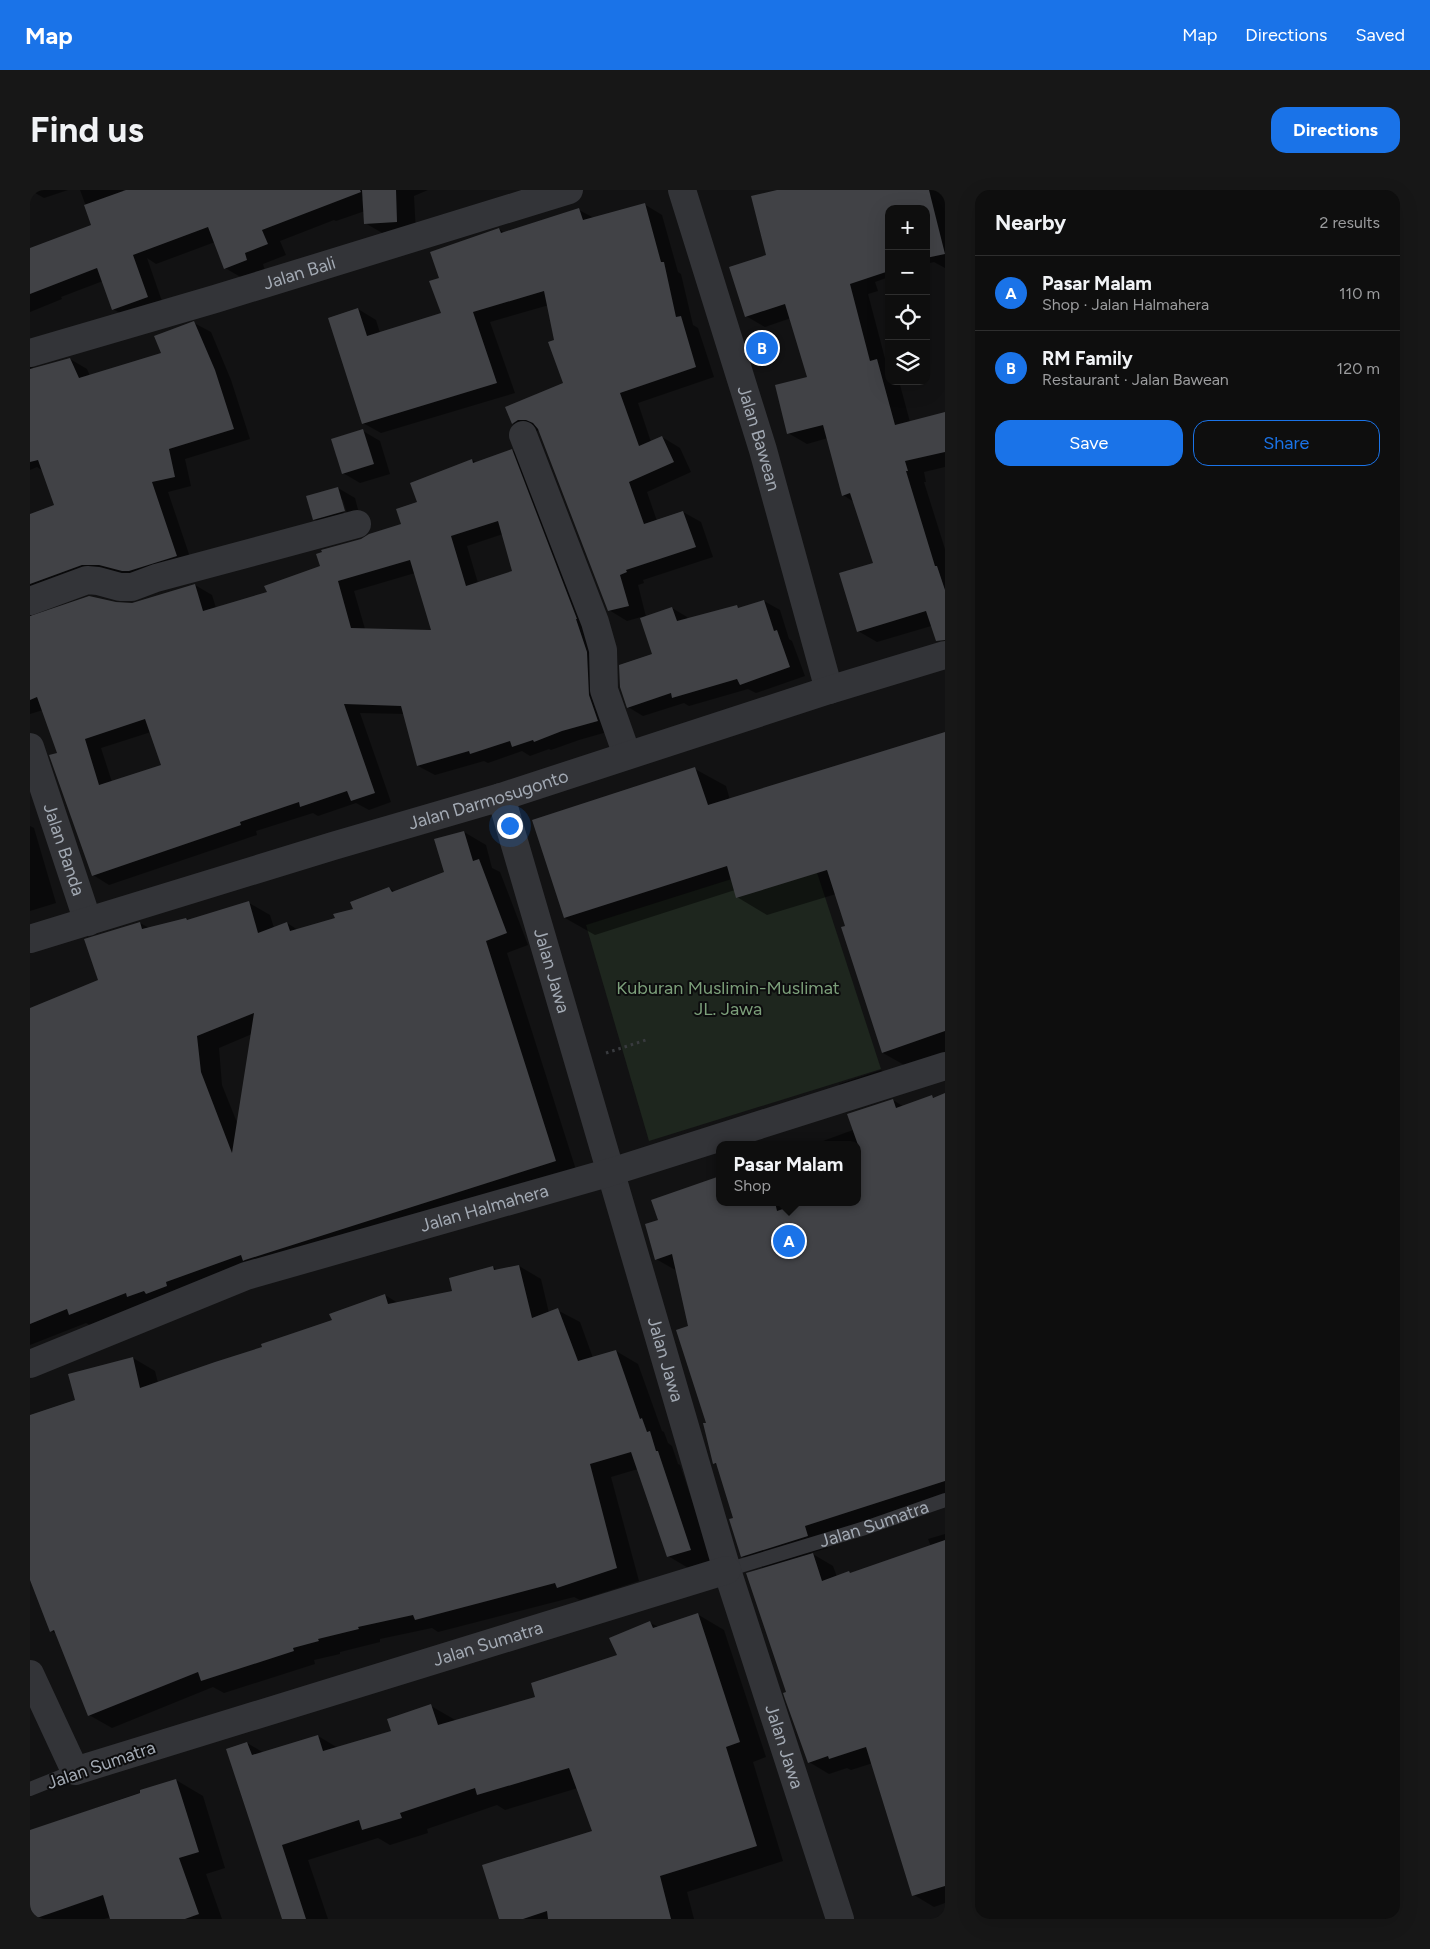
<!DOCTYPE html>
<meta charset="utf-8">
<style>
body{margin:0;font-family:Figtree,sans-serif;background:#171717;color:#f1f3f6}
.controls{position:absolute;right:15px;top:15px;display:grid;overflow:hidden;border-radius:10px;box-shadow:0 5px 20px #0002}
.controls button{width:45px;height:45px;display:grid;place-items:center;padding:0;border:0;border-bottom:1px solid #2e2e2e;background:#0e0e0e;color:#f1f3f6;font:25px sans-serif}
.you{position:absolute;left:479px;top:635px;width:18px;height:18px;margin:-12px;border:4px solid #fff;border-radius:50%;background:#1a73e8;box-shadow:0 0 0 8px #1a73e833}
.badge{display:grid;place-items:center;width:32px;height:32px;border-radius:50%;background:#1a73e8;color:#fff;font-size:16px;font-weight:700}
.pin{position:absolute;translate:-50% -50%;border:2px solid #fff;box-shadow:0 1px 5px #0006}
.popup{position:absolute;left:686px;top:951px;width:145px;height:65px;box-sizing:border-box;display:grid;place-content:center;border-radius:10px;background:#0e0e0e;filter:drop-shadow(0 1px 4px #0005);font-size:16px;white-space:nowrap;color:#9b9c9e}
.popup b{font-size:19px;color:#f1f3f6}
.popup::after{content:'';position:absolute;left:50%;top:100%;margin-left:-10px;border:10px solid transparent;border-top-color:#0e0e0e}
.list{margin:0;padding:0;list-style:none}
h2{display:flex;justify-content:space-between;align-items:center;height:65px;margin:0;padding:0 20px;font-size:21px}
h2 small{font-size:16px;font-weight:400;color:#9b9c9e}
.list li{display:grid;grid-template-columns:32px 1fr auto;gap:15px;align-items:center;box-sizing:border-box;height:75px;padding:0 20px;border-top:1px solid #2e2e2e}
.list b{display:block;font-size:19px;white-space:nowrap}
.list p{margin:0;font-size:16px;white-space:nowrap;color:#9b9c9e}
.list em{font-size:16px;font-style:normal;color:#9b9c9e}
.actions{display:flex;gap:10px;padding:15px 20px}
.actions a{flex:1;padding:11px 0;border:1px solid #1a73e8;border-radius:15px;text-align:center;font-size:18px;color:#1a73e8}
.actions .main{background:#1a73e8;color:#fff}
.icon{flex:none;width:28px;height:28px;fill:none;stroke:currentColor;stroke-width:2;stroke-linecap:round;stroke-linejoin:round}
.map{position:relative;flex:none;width:915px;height:1729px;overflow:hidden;border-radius:15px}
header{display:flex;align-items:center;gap:30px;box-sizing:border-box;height:70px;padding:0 25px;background:#1a73e8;color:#fff}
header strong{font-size:24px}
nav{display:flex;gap:28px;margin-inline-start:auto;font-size:18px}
.intro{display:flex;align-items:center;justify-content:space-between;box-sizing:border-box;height:120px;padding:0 30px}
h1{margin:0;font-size:35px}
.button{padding:12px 22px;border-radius:15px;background:#1a73e8;color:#fff;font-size:18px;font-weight:700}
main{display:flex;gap:30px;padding:0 30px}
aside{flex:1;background:#0e0e0e;border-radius:15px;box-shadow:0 5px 20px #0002}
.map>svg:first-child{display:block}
.green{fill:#1e261e}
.shadow{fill:#0007;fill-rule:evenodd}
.building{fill:#414246;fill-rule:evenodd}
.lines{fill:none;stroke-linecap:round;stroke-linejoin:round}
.path{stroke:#393b3f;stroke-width:3;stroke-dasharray:2.5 4;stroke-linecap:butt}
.service{stroke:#333438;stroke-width:14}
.minor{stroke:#333438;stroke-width:28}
.labels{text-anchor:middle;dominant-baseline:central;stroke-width:4;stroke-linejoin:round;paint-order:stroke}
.street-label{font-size:18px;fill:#a3aab4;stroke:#0d0d0e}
.park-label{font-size:18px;fill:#7c9f7a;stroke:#0d0d0e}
</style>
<header>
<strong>Map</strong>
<nav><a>Map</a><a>Directions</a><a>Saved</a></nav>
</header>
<div class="intro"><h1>Find us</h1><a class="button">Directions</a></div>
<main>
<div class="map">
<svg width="915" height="1729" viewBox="0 0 915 1729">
<rect width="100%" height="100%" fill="#121213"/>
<path class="green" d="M781,664l70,215 -232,72 -63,-216z"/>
<g class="shadow">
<path d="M0,0h38l-24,8z"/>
<path d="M50,0h43l15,43 2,-43h288l-14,6 2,37 -32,1 -19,-11v-12l-29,10 -2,-1 -54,21 6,14 -23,9 2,7 -21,8 -19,-11 -10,-26 -59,22 -9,-6 17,49 -34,12 -17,-10 -10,-28 -42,16 1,2 -32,13v-59l63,-28z"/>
<path d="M752,0h163v78l-11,-6 -8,2v-55h-37v68l-14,5 3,9 -10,3 19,72 2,1v14h10l11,41 35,-8v53l-21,5 2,10h-2l21,67v79l-7,-4 -61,18 -19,-11 17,-67 -21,-62 -11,-7 -15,-57 -21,6 -19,-11 20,-55 -17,-60 -26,9 -19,-11 22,-60z"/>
<path d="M614,14l18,11 16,57 3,2 12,51 5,3 16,49 -76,26 13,39 11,-5 18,11 11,24 -44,20 10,29 26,-9 18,10 12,35 -70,23 1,3 -6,2 8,32 26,-9 15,9 1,2 49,-12 3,2 24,-8 16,9 9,29 3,2 13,35 -49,17 -8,-4 -59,17 -5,-3 -41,13 -15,-9 26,-52 -13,-38 -14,4 -18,-11 -70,-180 -8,4 -18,-11 -6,-15 57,-24 -15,-79 -59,17 25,71 -134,40 -18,-10 -5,-114 18,11 4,13 62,-19 -1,-36 58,-49 6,4 74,-23 15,8z"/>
<path d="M164,133l17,9 20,48 19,59 -65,20 6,27 -23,6 25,74 -162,42 1,9 84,-14 16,1 63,-19 17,10 4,13 52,-15 54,-26 40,-27 41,-16 16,-22 53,-42 5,3 35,-13 16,10 65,168 21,102 -35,10 -28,10 -2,-1 -19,7 -8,-5 -34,12 -4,-2 -49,14 -17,-9 -13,-52 -45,-1 31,89 -22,8 -13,-7 -38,13 -5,-3 -57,18 1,4 -148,50 -16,-10 -35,-121 -15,-44 -13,4v-199l26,-9 -13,-35 -6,-4 -7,3v-130l3,30 37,-11 17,10 3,7 72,-22zM473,344l11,38 -36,11 -11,-37zM385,383l17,58 -67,-2 -11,-38zM121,542l12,34 -51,16 -11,-34z"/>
<path d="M333,241l17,10 10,33 -30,9 -17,-10z"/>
<path d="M308,298l17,10 6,23 -30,8 -17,-10zM310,310h3l5,17h-3z"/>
<path d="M915,543v326l-32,11 -30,-17 -47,-159 -69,21 -30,-18 -2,-7 -140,45 -30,-17 130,-149 31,17 4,14z"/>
<path d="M0,636l4,2 22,75 -26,8z"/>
<path d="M434,642l22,13 6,23 8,4 28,73 -21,8 70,220 -485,153 -6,-3 -56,22v-336l70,-28 40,-58 9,5 40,-7 60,-18 21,12 4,13 13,-5 11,7 38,-11 53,-31 7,4 49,-19zM222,844l-14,91 -16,-40 -3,-37z"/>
<path d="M851,880l23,14 -41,14 -24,-14z"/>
<path d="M915,905v404l-121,38 4,11 -17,5 22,13 4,11 14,-3 80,-28 -3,-7 17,-5v369l-11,4 -20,-12 -41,-132 -22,7 -4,-2 -18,6 -20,-12 -44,-193 -23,-13 -8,-38 -16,-52 -4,-3 -24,-136 -13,-56 -21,-12 4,-38 -7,-20 67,-24v25h138v-57h-46l41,-15 40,-30 11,7 28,-10 3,1z"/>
<path d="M489,1076l22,13 8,34 8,-3 23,12 13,36 23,-7 22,13 24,67 2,1 4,11 4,3 6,18 2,1 33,97 -23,7 -22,-13 -30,-87 -27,8 28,104 -59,19 -6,-3 -136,35 -6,-4 -52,11v3l-40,10v2l-26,6 1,4 -91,29 -11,-6 -101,41 -23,-13 -32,-81 -6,-3 -21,-55v-159l46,-16 57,-43 22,13 3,12 106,-35 69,-27 52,-26 13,8 56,-11 39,-25 6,4z"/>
<path d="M667,1424l27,16 42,127 -13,5 30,99 -96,31 7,27h-194l94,-87 -16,-44 -73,22 -8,-5 -70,24 1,4 -38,12 -12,-7 -70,22 20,59h-45l-36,-176 17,10 54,-17 20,12 55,-16 38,-26 26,15 80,-24 81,-41 32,-33 9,4z"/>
<path d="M146,1590l27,16 22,72 -19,6 16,45h-110l-1,-2 -7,2h-74v-88z"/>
</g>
<g class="building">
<path d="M96,0h234l1,2 -99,38 6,14 -23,9 2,7 -23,9 -16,-42 -75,28 15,42 -36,13 -15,-42 -67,26v-46l61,-23 -7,-20z"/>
<path d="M332,0h34l1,32 -33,2z"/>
<path d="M747,0h152l16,64 -19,4v-49h-37v62l-39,13 20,77 7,-2 18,66 50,-13v40l-40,9 3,10h-2l29,95h2l8,24v50l-9,1 -10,-30 -69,21 -18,-59 34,-10 -23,-70 -8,3 -19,-71 -36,9 -12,-49 32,-8 -22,-73 -40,13 -16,-50 37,-12 -15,-59z"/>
<path d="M615,13l16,59h3l12,55 5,-1 15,51 -76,26 19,53 23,-10 12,26 -45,20 15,42 39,-13 13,36 -70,23 1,2 -7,3 9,31 -21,5 -70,-182 -5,-6 -7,-3h-8l-6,4 -7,-17 58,-24 -15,-41 6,-2 -10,-49 -71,21 24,71 -135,41 -34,-106 30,-10 9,28 74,-23 -12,-32 10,-3 -9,-26 69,-24 2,5 78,-25 4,12z"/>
<path d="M164,131l21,49 19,59 -65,20 6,28 -23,5 25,74 -48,15h-7l-23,-6h-17l-52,19v-70l24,-9 -16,-45 -8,2v-93l40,-11 9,20 82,-25 -7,-17z"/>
<path d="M333,239l11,35 -32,10 -11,-35z"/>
<path d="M482,259l65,170h-1l11,33 2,43 9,26 -36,10 -28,11 -1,-2 -21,7 -2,-6 -40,13 -1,-3 -52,15 -16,-60 -57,-2 31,89 -24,8 -4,-10 -47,16 -1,-5 -59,20 1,3 -149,51 -43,-121 8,-2 -20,-56 -7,3v-84l59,-20 27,6 16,1 63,-19 8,27 64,-19 -3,-6 56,-20 -4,-12 6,-2 -1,-2 40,-11 8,-5 32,-10 -5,-15 21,-7 -7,-19 62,-24 1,4zM468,331l14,50 -46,15 -15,-50zM380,370l21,70 -80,-2 -13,-47zM115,529l16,46 -62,20 -14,-46z"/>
<path d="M308,297l7,24 -32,9 -7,-24z"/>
<path d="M734,410l10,31 3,-1 13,37 -50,18 -3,-6 -65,19 -1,-5 -44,15 -7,-21 -1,-22 33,-11 -12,-36 32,-11 5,14 60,-16 1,3z"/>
<path d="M915,542v299l-63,22 -41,-126 4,-1 -18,-56 -91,28 -9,-32 -163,52 -32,-98 163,-53 13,38z"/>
<path d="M434,641l9,30 6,-2 28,74 -21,8 70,220 -311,99 -2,1 -2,-6 -75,27 1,4 -21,8 -2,-3 -17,6 -1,-4 -57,22 -2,-6 -37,15v-316l68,-28 -14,-41 56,-17 2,7 44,-11 1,2 62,-19 9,32 29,-11 3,9 45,-13 -2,-4 20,-5 -3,-7 39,-15 3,5 52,-20 -10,-33zM224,823l-22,140 -31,-81 -4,-36z"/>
<path d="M915,903v388l-140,45 3,10 -67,21 -12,-38 4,-1 -17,-55 -3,1 -10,-41h3l-30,-93 12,-4 -16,-72 -17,6 -10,-36 13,-4 -7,-20 69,-24v26h55l2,9 26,-9h55v-57l-11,-31 46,-15 3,9 36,-13 1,3z"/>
<path d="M489,1075l13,53 26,-10 20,53 38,-11 24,69 2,-1 5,14 3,-1 6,20h2l33,99 -24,7 -36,-105 -41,12 27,104 -60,20 -2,-5 -140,37 -2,-5 -55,12 1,2 -41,10 1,2 -26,7 1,3 -93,30 -3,-9 -110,44 -34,-86 -4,2 -20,-52v-165l45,-15 -7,-26 65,-17 7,31 75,-26 47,-15 -1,-3 71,-24 -3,-6 56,-20 3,10 64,-13 -3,-13 44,-12 1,4z"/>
<path d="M915,1350v346l-33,10 -46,-149 -37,12 -1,-3 -20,7 -23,-64 -2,-6 3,-1 -40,-119 67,-20 9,28 27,-10 1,2z"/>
<path d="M668,1423l42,129 -14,5 31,99 -97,30 11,43h-123l-1,-8 -24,8h-24l-17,-54 110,-34 -23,-63 -92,27 -2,-7 -75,25 2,5 -40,12 -3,-10 -77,25 24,74h-24l-56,-170 21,-7 5,13 66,-20 5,16 68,-20 -4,-12 44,-15 7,21 97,-28 -4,-14 86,-28 -8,-17 41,-17 3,7z"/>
<path d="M146,1589l23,73 -20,6 20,56 -14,5h-75l-7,-24 -69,24h-4v-89l110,-37v-3z"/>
</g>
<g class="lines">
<path class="path" d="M576,863l40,-13"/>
<g class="service">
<path id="s1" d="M697,1380l138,-42 80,-28"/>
<path d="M0,1599l45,-18"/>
</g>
<g class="minor">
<path id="s2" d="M652,0l81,260 66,240"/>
<path id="s3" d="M0,163l185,-54 354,-109"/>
<path d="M493,245l72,187 8,28 1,40 23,65"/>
<path d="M0,411l57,-21 11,1 22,6h12l24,-9 201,-54"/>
<path id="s4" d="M0,557l58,175"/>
<path id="s5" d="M471,607l226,773 113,349"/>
<path id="s6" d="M0,749l303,-93 168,-49 328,-107 116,-35"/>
<path id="s7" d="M0,1174l216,-88 365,-104 334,-106"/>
<path id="s8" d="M0,1484l45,97 652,-201"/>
</g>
</g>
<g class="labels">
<g class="street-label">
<text stroke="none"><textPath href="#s3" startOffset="281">Jalan Bali</textPath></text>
<text stroke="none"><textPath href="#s2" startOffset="260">Jalan Bawean</textPath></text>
<text stroke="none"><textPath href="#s6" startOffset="479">Jalan Darmosugonto</textPath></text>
<text stroke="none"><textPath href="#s4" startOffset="108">Jalan Banda</textPath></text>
<text stroke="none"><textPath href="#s5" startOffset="181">Jalan Jawa</textPath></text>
<text stroke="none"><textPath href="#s7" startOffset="481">Jalan Halmahera</textPath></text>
<text stroke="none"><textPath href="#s5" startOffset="586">Jalan Jawa</textPath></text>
<text stroke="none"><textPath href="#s1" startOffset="154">Jalan Sumatra</textPath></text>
<text stroke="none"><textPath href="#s8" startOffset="539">Jalan Sumatra</textPath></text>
<text stroke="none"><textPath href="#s5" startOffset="991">Jalan Jawa</textPath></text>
<text transform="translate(71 1575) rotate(-19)">Jalan Sumatra</text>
</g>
<g class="park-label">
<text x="698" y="798">Kuburan Muslimin-Muslimat<tspan x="698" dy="21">JL. Jawa</tspan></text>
</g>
</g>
</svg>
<div class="controls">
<button>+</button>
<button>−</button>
<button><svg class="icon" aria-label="locate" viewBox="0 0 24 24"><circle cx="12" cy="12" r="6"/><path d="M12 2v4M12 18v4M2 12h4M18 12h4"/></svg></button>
<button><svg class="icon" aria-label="layers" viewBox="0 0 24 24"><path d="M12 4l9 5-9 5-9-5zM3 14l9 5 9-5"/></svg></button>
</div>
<div class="you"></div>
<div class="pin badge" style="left:759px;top:1051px">A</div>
<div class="popup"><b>Pasar Malam</b>Shop</div>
<div class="pin badge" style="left:732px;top:158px">B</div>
</div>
<aside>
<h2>Nearby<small>2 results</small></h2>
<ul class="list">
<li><span class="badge">A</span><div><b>Pasar Malam</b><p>Shop · Jalan Halmahera</p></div><em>110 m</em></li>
<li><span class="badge">B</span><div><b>RM Family</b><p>Restaurant · Jalan Bawean</p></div><em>120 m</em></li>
</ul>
<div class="actions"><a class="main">Save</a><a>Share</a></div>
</aside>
</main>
